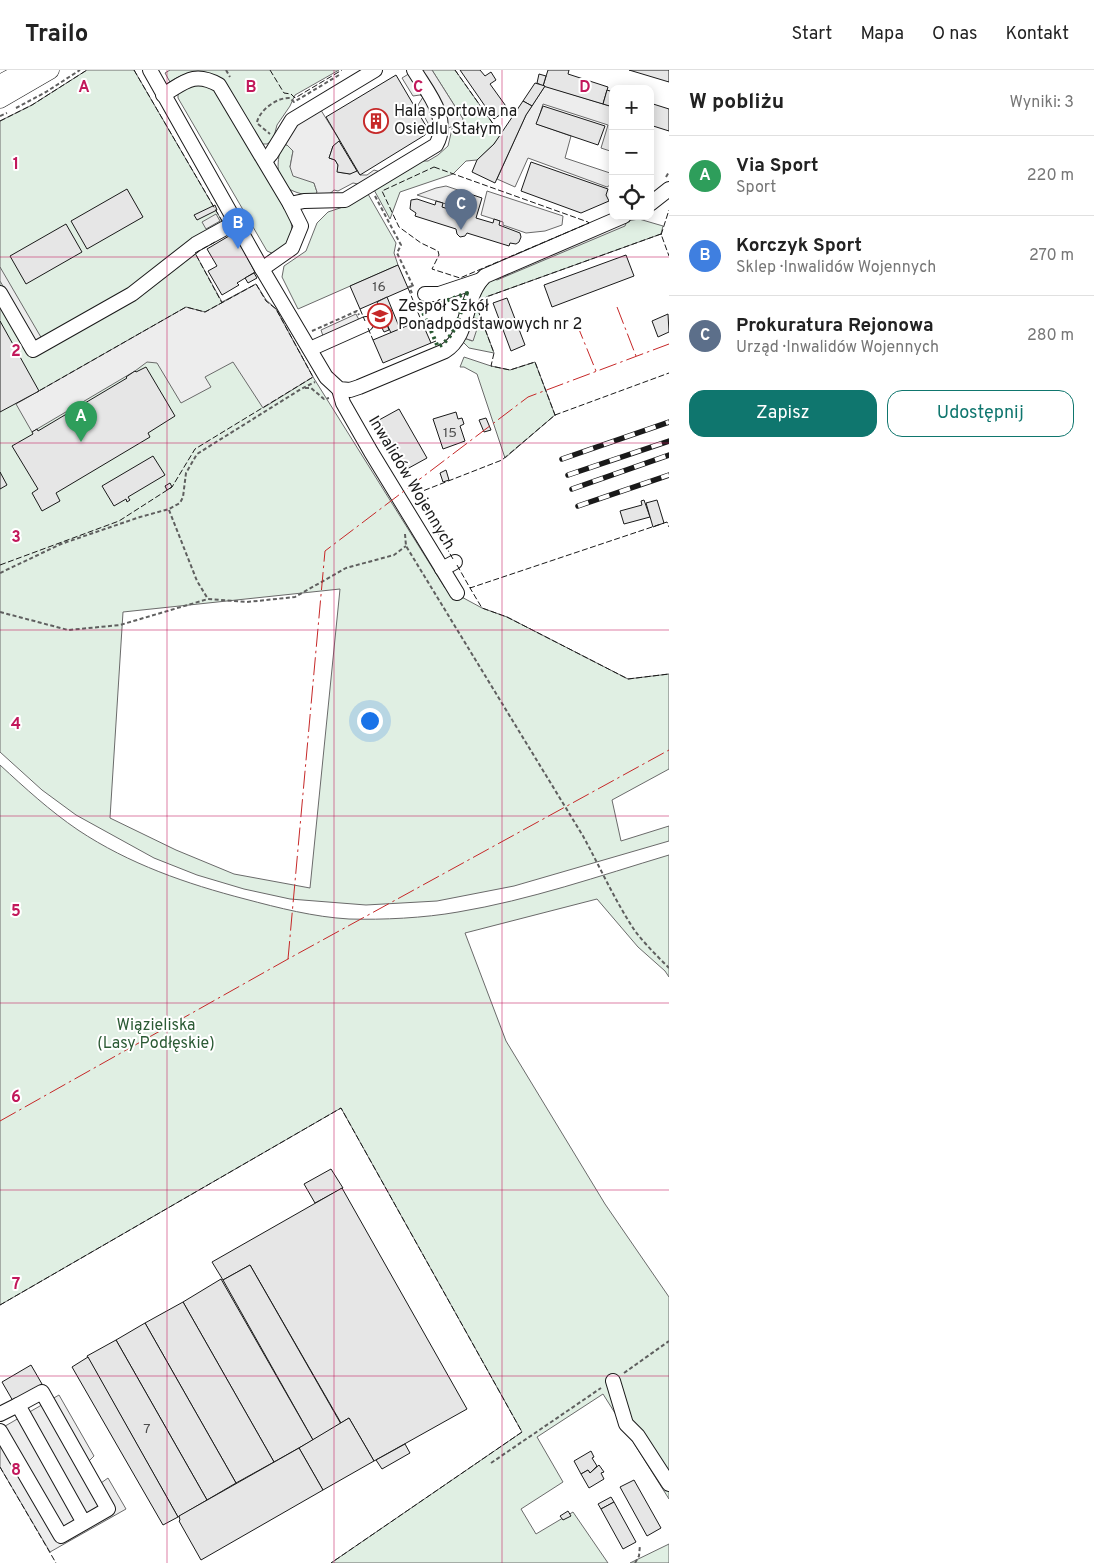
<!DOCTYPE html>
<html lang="pl">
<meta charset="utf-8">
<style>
body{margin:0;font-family:Overpass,sans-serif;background:#f6f6f6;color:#222}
.controls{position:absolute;right:15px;top:15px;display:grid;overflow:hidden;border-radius:10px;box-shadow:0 2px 12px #0003}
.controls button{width:45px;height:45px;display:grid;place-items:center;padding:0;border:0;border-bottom:1px solid #e0e0e0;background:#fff;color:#222;font:25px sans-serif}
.you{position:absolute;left:369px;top:650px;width:18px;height:18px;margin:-12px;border:4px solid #fff;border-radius:50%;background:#1a73e8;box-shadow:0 0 0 8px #1a73e833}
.badge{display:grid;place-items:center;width:32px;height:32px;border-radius:50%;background:#0f766e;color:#fff;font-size:16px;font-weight:700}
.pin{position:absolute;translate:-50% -41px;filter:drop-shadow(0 1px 2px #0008)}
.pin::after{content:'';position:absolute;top:26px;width:18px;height:15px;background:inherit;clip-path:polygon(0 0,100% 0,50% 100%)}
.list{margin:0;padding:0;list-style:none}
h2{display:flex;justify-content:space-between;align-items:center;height:65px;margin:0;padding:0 20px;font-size:21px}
h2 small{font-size:16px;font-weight:400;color:#767676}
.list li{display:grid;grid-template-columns:32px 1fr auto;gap:15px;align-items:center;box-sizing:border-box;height:80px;padding:0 20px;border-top:1px solid #e0e0e0}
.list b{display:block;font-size:19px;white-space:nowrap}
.list p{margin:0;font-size:16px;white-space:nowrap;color:#767676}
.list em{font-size:16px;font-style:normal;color:#767676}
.actions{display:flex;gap:10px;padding:15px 20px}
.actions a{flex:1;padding:11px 0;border:1px solid #0f766e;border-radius:15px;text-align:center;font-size:18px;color:#0f766e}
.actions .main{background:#0f766e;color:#fff}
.icon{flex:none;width:28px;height:28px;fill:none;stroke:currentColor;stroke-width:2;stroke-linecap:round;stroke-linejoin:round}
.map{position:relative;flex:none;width:669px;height:1493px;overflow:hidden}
header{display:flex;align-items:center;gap:30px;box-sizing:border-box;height:70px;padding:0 25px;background:#fff;border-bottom:1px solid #e0e0e0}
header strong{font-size:24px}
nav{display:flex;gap:28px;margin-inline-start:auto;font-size:18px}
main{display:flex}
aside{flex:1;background:#fff}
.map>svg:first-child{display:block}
.green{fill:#e0efe3;stroke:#6a6a6a;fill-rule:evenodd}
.parking{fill:#ededed;stroke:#6a6a6a}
.building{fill:#e6e6e6;stroke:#1a1a1a}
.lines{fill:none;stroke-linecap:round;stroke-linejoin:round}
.minor-casing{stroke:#1a1a1a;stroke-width:16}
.major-casing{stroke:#1a1a1a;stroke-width:19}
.path{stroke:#5f5f5f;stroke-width:2;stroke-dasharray:4 2.5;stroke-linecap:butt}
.minor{stroke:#fff;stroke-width:14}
.major{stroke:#fff;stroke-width:18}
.rail-casing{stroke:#1a1a1a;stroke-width:5.5}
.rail{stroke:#fff;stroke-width:4;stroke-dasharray:11;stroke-linecap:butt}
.hedge{stroke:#2b5a34;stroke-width:4;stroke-dasharray:2.5 4;stroke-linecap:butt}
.fence{stroke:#1a1a1a;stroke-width:1;stroke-dasharray:6 2.5;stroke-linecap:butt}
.power{stroke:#c62828;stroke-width:1;stroke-dasharray:18 4 2.5 4;stroke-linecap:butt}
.grid{fill:none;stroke:#c2185b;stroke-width:1;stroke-opacity:0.55}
.labels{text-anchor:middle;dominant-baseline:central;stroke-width:4;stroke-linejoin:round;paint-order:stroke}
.number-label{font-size:14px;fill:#4d4d4d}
.poi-label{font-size:16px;fill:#1a1a1a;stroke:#fff;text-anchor:start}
.street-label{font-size:16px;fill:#1a1a1a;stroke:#fff}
.park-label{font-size:16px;fill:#2b5a34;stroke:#fff}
.grid-label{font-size:16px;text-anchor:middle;font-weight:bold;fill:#c2185b;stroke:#fff;stroke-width:4;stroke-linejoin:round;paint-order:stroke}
</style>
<header>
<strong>Trailo</strong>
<nav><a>Start</a><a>Mapa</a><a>O nas</a><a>Kontakt</a></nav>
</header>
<main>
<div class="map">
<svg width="669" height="1493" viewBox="0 0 669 1493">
<rect width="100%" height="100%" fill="#fff"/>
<g class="green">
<path d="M87,0h47l95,163 -34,20 27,49 34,-18 10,16 10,9 37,68 132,211 37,20 25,9 121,62 41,-5v95l-57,31 9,41 48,-15v15l-155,45 -77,15 -71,4 -76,-6 -46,-10 -47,-14 -43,-17 -78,-43 -34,-25 -42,-38v-631l32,-16zM340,519l-30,299 -76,-14 -58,-24 -66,-32 13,-206z"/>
<path d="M170,0h169l-44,25 -5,11 -13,19 -4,15 -6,4h-5l-47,-68c-16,-6 -31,-4 -45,6l-5,-9z"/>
<path d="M432,0h23l46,65 -7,9 -17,16 -11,1 -13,13 -53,18 -10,27 -17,-31 45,-27h10l10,-6 10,-9 5,-21 10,-6z"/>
<path d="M200,14l15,6 75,128c5,17 -1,27 -16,36l-7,-3 -89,-153v-4l5,-5z"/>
<path d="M282,74l5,1 6,6 -3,16 24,16 3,9 -2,4c-8,-1 -16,-2 -24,-6 -17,-7 -14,-32 -9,-46z"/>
<path d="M368,124l28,49 -2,10 4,12 -100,44 -16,-32 2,-11 22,-15 11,-28 11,-11 18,-6z"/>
<path d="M639,149l24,7 -2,8 -175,63 -7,16 15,40 -25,-5 -6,-6 1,-4 8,3c0,-28 1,-41 20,-63l135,-57z"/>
<path d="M464,287l27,9 19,4 25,-8 20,53 -50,43 -28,-84 -13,-7h-4z"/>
<path d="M0,695c25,23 50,46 78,65 51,34 109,54 167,69 34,9 69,18 104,20 34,1 75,-1 109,-7 72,-12 141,-36 211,-57v122l-4,-6 -27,-24 -41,-48 -132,34 41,108 99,163 64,93v202l-66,-105 -66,43 26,45 -42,27 15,25 37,-22 35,51h-277l191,-131 -181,-324 -341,197z"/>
<path d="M669,1474v19h-39z"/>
</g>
<g class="parking">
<path d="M415,0h17l31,49 -2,7h-8l-19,8 -16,-29 5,-8 -3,-2 -7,1 -11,-18z"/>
<path d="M545,16l68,21v45l-12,-4 7,-23 -65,-21 -6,20 34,12 -6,22 48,16v9l-6,4 -79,-29 -13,29 -18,-8 29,-64z"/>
<path d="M319,37l21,34 -7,5 -4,12 6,2 3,5v7l12,2 6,-4 4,5h7l7,-5 10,3 -21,12 -10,-2 -15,8 -4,-1 -8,7 -11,-1 2,-4 -3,-9 -21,-7 -3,-9 3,-16 -6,-6 -5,-1 8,-16z"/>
<path d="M446,116l18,6 -5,16 -42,-13 19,-7z"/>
<path d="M487,121l76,25 -1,9 -17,6 -19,2 -23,-8v-3l-22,-7z"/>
<path d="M216,144l4,7 -14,8 -4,-7z"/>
<path d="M627,151l-2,5 -128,54 -5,-2z"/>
<path d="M0,197l42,72 -6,3 -36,-61z"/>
<path d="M256,214l10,16 10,9 37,68 -50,31 -30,-46 -28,15 6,10 -30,16 -24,-40 -10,-1 -12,9 -103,61 -16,-28 170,-97 19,5z"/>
<path d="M356,244l4,8 -38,17 1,-3 -2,-6z"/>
<path d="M472,247l8,3 -7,21 -9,-3z"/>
<path d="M59,1325l35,61 -6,6 13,21 7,-5 18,31 -76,43 -50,-85v-38z"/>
</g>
<g class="building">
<path d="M460,0h20l5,6 6,-4 5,8 -6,4 18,25 -14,10z"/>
<path d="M548,0h21l-1,4 40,13 -5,17 -60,-18z"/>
<path d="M629,0h40v12z"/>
<path d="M539,4l7,2 -3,10 -6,-3z"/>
<path d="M396,5l30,51 -1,9 -65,40 -34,-58z"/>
<path d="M535,13l10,3 -13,20 -9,-5z"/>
<path d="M607,20l6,2v15l-10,-3z"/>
<path d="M523,31l9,5 -6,9 -31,68 -23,-11 5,-12 17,-16z"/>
<path d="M650,33l19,6v22l-19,-6z"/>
<path d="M543,36l62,20 -7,19 -62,-21z"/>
<path d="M339,71l18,30 -7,3 -13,-2 1,-7 -3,-5 -6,-2 4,-12z"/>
<path d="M531,92l77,27 -2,6 3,6 -28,12 -60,-22z"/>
<path d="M127,119l16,28 -56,32 -16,-28z"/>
<path d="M464,122l18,6 -6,20 17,5 1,-4 6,2 -1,4 21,8 1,4 -2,5 -3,2 -6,-1 -1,3 -42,-13 -2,3 -5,1 -3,-3 -1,-5 -41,-13 1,-3 -6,-4 1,-9 6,-1 18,6 1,-4 7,2 -1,4 16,5z"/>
<path d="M215,135l2,5 -20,10 -3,-5z"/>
<path d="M66,154l16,28 -56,32 -16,-28z"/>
<path d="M234,163l21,39 -18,11 2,2 -17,10 -14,-24 9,-5 -10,-17z"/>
<path d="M626,185l8,21 -82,31 -8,-22z"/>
<path d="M398,195l10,23 -48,21 -10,-23z"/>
<path d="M254,203l3,5 -9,5 -3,-5z"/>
<path d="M387,227l13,32 -9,4 -14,-31z"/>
<path d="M507,228l18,47 -14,6 -18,-48z"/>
<path d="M668,244l1,18 -11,5 -6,-16z"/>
<path d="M384,247l5,13 -5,2 -4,-8 3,-1 -2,-5z"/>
<path d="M421,250l10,23 -48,20 -10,-23z"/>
<path d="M0,251l39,70 -39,21z"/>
<path d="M146,297l29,49 -27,17 2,4 -94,56 4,8 -18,10 -10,-18 6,-4 -26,-43 21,-12 -1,-2 5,-3 1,2 89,-53 -1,-1 9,-6 1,1z"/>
<path d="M399,339l28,49 -20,11 -28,-49z"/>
<path d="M456,342l2,7 4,-1 2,6 -4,2 5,15 -22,8 -10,-30z"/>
<path d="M486,348l5,12 -7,2 -5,-12z"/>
<path d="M153,386l12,19 -37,22 2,3 -3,2 -1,-3 -12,7 -12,-20z"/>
<path d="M446,400l3,10 -6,2 -3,-9z"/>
<path d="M0,402l7,13 -7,4z"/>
<path d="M170,413l2,4 -5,3 -2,-4z"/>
<path d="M644,430l6,17 -26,7 -4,-13 22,-6 -1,-4z"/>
<path d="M657,430l7,23 -11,4 -7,-24z"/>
<path d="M331,1099l12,19 -28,15 -11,-19z"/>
<path d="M342,1118l125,221 -93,52 -25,-43 -8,5 -91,-158 -27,15 -11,-18z"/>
<path d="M250,1195l91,159 -28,16 -90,-160z"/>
<path d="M221,1209l92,161 -39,22 -91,-160z"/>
<path d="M183,1232l91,160 -38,21 -91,-160z"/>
<path d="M145,1253l91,160 -29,17 -91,-160z"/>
<path d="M116,1270l91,160 -29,17 -91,-161z"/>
<path d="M88,1287l90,160 -15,8 -91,-158z"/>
<path d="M31,1295l11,19 -29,17 -11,-19z"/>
<path d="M349,1348l25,43 -51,29 -24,-42z"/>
<path d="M405,1374l5,9 -28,16 -6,-9z"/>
<path d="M299,1378l24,42 -122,70 -22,-39 1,-1 -1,-4z"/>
<path d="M591,1381l3,6 -2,1 5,8 -7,7 -2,-3 -7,4 -7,-13z"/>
<path d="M599,1395l5,7 -3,1 3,6 -15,9 -8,-14 7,-4 2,3z"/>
<path d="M634,1410l27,48 -14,8 -27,-49z"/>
<path d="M611,1427l3,5 -13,7 -3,-5z"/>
<path d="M614,1432l22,40 -13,7 -22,-40z"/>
<path d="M568,1441l3,5 -8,4 -3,-4z"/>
</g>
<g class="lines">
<defs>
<g id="minor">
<path d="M150,0l112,199 64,108 13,12 11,1 9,-3 86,-36c26,-16 18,-55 40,-75l139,-60"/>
<path d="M163,25c22,-13 31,-24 56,-10l71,119 11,22 -9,22 -30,21"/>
<path d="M265,91l6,-7 21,-34 83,-50"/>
<path d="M290,134l14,-3 41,-1 91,-55c15,-26 -8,-52 -22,-75"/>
<path d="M650,134l19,-15"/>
<path d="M0,223l33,57 99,-56 64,-50 40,-22"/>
<path d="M425,224h14l42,-14"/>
<path d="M310,279l56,-25"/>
<path d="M339,319l4,14 28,49 86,141"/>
<path d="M442,499l13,-7"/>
<path d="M613,1311l13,43 12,12 31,48"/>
<path d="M0,1344l18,-9"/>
<path d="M0,1361l61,105 47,-27 -66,-117 -24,13 66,118"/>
</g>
<g id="major">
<path d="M0,14l26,-14"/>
<path d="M0,29l50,-29"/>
</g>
</defs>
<use href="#minor" class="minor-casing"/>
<use href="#major" class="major-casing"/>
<g class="path">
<path d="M226,0l4,7"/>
<path d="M16,38l30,-16 34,-22"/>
<path d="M0,46l7,-3"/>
<path d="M257,52c3,-12 20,-25 33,-24l4,4 45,-27"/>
<path d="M258,54l12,10"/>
<path d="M666,107l3,-5"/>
<path d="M375,126l26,49 -4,8 17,35"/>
<path d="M412,216l-3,1 3,6"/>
<path d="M417,235l2,6"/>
<path d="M312,261l45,-20 2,4"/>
<path d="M305,318h6l13,11 5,-1"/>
<path d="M169,440l28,71 11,18"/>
<path d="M405,464l1,12 177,290c17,31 32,65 52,95 10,13 22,25 34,37"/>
<path d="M0,503l61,-29 79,-27 29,-8 11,-6 3,-6 3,-24 11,-19 104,-65 14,-7"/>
<path d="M0,542l68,18 52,-5 88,-26 39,3 48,-5 51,-29 48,-13 12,-9"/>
<path d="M624,1303l45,-32"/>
<path d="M491,1393l110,-75"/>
<path d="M635,1493l4,-7 1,-11"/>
</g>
<use href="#minor" class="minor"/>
<use href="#major" class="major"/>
<defs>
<g id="rail">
<path d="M562,389l107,-37"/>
<path d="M568,405l101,-34"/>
<path d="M572,419l97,-34"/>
<path d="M578,436l91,-31"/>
</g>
</defs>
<use href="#rail" class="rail-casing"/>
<use href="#rail" class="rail"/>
<path class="hedge" d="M467,223c-7,19 -10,43 -29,54l-16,-37z"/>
<g class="fence">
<path d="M134,0l91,156"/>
<path d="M270,0l14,23 7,1 4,4 47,-28"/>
<path d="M455,0l46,65 1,-2"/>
<path d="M0,51l32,-16 55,-35"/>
<path d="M434,97l154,55 1,1 -129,55 -28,-9 7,-14 -1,-4 -17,-8 -22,-16 -17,-36z"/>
<path d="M661,165l8,-25"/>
<path d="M215,172l-20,11 27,50"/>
<path d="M408,218l13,32"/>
<path d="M360,239l5,12"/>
<path d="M368,258l5,12"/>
<path d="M431,273l5,-2"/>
<path d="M556,345h-1l-20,-53 -25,8 -19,-4 3,-13 -15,-40 7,-16 175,-63 8,22"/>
<path d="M453,489l-38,-65 87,-34 53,-45 114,-42"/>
<path d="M0,495l119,-44 53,-34 23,-38 118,-72 -37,-68 -10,-8 -10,-17 -51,28 -19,-5 -149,85"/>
<path d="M457,495l13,23 197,-66 2,5"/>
<path d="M471,517l-1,1 12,20 25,9 121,62 41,-5"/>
<path d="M0,1235l341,-197 181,324 -191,131"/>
<path d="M0,1397l56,96"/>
</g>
<g class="power">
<path d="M617,237l19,49"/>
<path d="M576,252l20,49"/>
<path d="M288,889l37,-408 203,-154 141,-53"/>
<path d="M0,1051l288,-162 381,-209"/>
</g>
</g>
<path class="grid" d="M167,0v1493M334,0v1493M502,0v1493M0,187h669M0,373h669M0,560h669M0,746h669M0,933h669M0,1120h669M0,1306h669"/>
<defs>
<symbol id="building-ring" viewBox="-11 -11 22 22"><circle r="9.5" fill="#fff" stroke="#c62828" stroke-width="1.5"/><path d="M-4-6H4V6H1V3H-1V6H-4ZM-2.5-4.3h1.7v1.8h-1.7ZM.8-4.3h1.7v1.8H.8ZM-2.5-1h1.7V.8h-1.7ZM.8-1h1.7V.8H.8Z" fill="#c62828"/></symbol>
<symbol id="school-ring" viewBox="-11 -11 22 22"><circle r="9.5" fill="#fff" stroke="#c62828" stroke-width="1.5"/><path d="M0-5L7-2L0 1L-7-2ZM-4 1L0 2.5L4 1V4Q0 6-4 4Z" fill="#c62828"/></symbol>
</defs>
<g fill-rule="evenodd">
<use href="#building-ring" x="362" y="37" width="28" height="28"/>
<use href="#school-ring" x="366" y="232" width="28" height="28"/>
</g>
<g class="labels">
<g class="number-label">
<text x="379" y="217">16</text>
<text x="450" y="363">15</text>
<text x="147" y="1359">7</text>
</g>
<g class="poi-label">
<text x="394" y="42">Hala sportowa na<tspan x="394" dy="18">Osiedlu Stałym</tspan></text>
<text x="398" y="237">Zespół Szkół<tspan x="398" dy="18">Ponadpodstawowych nr 2</tspan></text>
</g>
<g class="street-label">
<text transform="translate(411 413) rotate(59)">Inwalidów Wojennych</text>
</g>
<g class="park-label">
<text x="156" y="956">Wiązieliska<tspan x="156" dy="18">(Lasy Podłęskie)</tspan></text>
</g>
</g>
<g class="grid-label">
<text x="84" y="22">A</text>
<text x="251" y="22">B</text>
<text x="418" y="22">C</text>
<text x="585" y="22">D</text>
<text x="16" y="99">1</text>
<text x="16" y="286">2</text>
<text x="16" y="472">3</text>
<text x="16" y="659">4</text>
<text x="16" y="846">5</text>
<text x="16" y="1032">6</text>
<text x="16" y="1219">7</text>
<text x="16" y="1405">8</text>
</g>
</svg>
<div class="controls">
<button>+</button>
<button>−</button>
<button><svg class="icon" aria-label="locate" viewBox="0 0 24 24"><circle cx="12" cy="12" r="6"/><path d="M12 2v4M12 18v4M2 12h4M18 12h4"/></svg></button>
</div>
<div class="you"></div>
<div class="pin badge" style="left:81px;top:372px;background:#2e9e5b">A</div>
<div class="pin badge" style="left:238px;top:179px;background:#3f7fe0">B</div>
<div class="pin badge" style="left:461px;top:160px;background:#5c6f8a">C</div>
</div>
<aside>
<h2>W pobliżu<small>Wyniki: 3</small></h2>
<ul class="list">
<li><span class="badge" style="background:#2e9e5b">A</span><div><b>Via Sport</b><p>Sport</p></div><em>220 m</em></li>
<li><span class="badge" style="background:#3f7fe0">B</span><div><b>Korczyk Sport</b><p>Sklep · Inwalidów Wojennych</p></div><em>270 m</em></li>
<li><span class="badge" style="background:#5c6f8a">C</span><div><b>Prokuratura Rejonowa</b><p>Urząd · Inwalidów Wojennych</p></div><em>280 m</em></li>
</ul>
<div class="actions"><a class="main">Zapisz</a><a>Udostępnij</a></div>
</aside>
</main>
